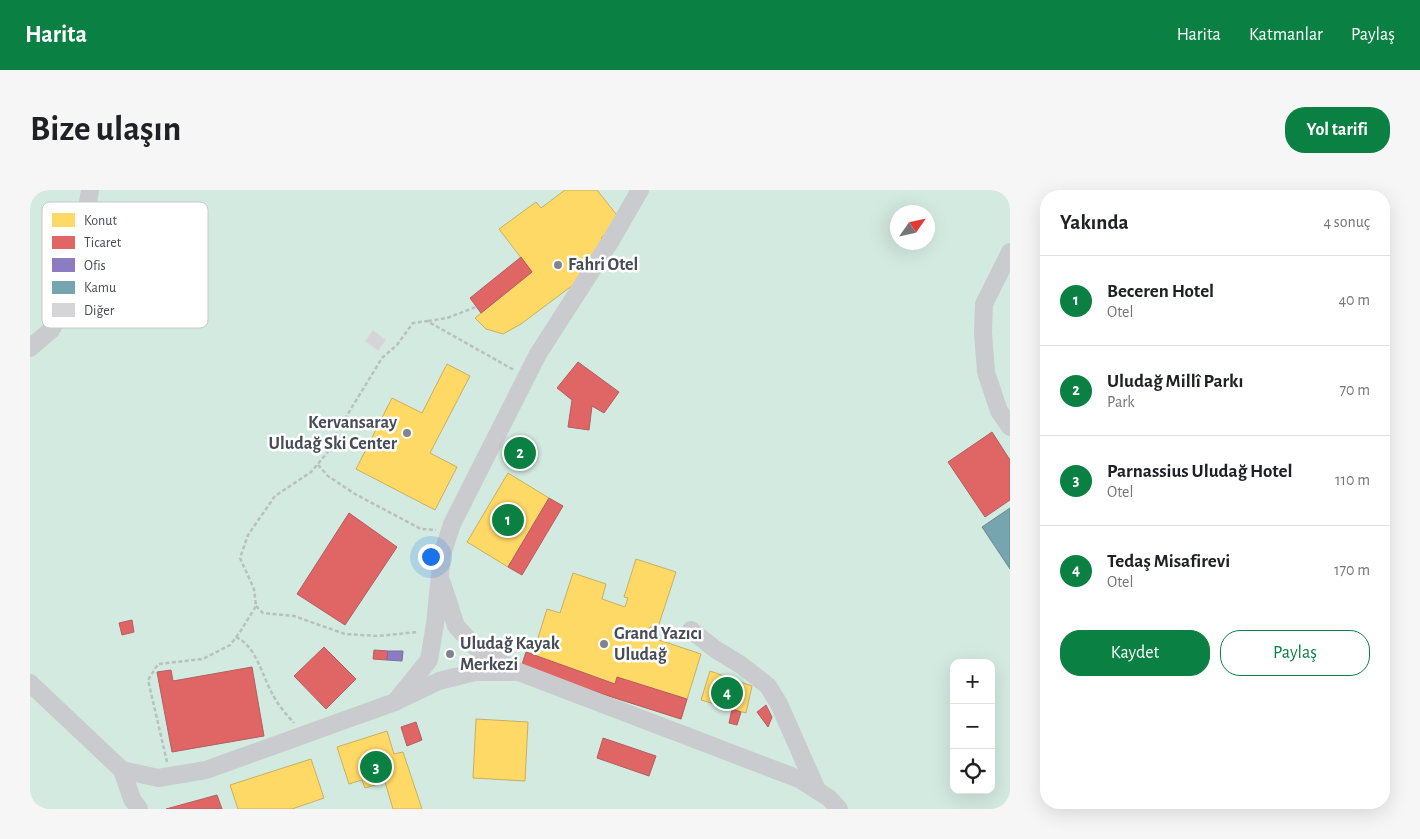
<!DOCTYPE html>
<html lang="tr">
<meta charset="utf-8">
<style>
body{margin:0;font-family:"Alegreya Sans",sans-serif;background:#f6f6f6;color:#202124}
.controls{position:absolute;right:15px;bottom:15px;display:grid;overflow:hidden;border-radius:10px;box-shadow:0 5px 20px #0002}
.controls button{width:45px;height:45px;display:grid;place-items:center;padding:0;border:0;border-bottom:1px solid #e0e0e0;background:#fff;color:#202124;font:25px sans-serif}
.compass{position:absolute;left:860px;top:15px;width:45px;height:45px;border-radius:50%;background:#fff;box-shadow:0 5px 20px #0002;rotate:56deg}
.you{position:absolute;left:400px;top:366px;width:18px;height:18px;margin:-12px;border:4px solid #fff;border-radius:50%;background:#1a73e8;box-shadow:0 0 0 8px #1a73e833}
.badge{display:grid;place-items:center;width:32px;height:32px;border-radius:50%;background:#0b8043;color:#fff;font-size:16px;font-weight:700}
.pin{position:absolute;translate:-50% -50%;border:2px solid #fff;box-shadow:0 1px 5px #0006}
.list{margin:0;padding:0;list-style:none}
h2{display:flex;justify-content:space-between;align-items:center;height:65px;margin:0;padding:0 20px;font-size:21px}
h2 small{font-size:16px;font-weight:400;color:#757577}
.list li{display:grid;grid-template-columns:32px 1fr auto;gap:15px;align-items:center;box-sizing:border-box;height:90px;padding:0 20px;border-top:1px solid #e0e0e0}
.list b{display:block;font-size:19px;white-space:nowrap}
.list p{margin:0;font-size:16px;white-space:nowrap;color:#757577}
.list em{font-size:16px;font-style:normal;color:#757577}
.actions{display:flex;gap:10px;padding:15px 20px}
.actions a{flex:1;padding:11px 0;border:1px solid #0b8043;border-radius:20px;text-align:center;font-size:18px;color:#0b8043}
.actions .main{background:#0b8043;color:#fff}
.icon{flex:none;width:28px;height:28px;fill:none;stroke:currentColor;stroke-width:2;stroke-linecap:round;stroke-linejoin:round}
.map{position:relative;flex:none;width:980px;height:619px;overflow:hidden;border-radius:20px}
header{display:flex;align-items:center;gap:30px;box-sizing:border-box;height:70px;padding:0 25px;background:#0b8043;color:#fff}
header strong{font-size:24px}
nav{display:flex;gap:28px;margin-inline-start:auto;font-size:18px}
.intro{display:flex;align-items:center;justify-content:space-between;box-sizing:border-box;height:120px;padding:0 30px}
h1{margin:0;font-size:35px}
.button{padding:12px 22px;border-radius:20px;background:#0b8043;color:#fff;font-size:18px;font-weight:700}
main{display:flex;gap:30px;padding:0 30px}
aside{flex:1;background:#fff;border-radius:20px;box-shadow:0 5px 20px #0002}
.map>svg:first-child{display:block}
.green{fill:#d3eae0;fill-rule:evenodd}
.homes{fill:#ffd966;stroke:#c8af62}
.shops{fill:#e06666;stroke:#b25e62}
.offices{fill:#8e7cc3;stroke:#796ea3}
.public{fill:#76a5af;stroke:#688a95}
.building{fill:#d5d5d7;stroke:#dedfe0}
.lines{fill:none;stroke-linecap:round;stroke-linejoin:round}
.path{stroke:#b7c1c0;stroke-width:2.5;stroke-dasharray:4 2.5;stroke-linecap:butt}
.minor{stroke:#cacbce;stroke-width:18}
.poi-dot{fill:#81848c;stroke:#fff;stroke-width:2}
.labels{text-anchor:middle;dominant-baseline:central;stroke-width:5;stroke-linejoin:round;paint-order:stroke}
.poi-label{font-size:18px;font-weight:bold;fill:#474c57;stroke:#fff;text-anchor:start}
.key{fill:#fff;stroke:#c8c9cd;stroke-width:1}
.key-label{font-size:14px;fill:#474c57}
</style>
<header>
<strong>Harita</strong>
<nav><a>Harita</a><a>Katmanlar</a><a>Paylaş</a></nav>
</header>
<div class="intro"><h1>Bize ulaşın</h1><a class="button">Yol tarifi</a></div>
<main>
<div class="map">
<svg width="980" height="619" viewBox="0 0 980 619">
<rect width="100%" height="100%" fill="#ededed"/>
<path class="green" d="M0,0h980v619h-980zM868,22h30v30h-30zM924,473h37v127h-37z"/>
<g class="homes">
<path d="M535,0h32l23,29 -19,19 4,5 -32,42 -52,39 -18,10 -17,-5 -11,-11 57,-46 -33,-43 37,-27 5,6z"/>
<path d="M417,174l23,12 -40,77 27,14 -22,43 -79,-41 36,-71 30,15z"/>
<path d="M478,283l41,25 -41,69 -41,-25z"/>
<path d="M606,369l40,13 -19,58 -7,-3 -3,9 54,18 -20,65 -160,-51 5,-16 7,2 14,-45 13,4 13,-40 33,11 -4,15 23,8 3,-9 -4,-1z"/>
<path d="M680,481l42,15 -6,27 -45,-13z"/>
<path d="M446,529l52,3 -3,59 -52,-3z"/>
<path d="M357,541l7,23 9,-2 19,57h-29l-8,-27 -20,6 -3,-8 -13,4 -12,-37z"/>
<path d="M281,569l13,39 -32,11h-54l-8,-24z"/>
</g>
<g class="shops">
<path d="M491,67l11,15 -51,41 -11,-15z"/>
<path d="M548,172l41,30 -15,21 -12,-7 -3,24 -21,-3 4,-27 -15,-12z"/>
<path d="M962,242l18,28v40l-25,17 -37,-55z"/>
<path d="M519,308l14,8 -41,69 -14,-8z"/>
<path d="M319,323l48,34 -52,78 -48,-31z"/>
<path d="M102,430l2,12 -12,3 -3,-12z"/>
<path d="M294,457l32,32 -30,30 -32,-33z"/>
<path d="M344,460l14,1 -1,9 -14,-1z"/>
<path d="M496,462l89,32 2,-7 70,22 -6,20 -160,-51z"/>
<path d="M222,477l12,69 -92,16 -15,-80 14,-2 2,11z"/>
<path d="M736,515l6,12 -4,10 -11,-15z"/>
<path d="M702,519l9,3 -4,13 -8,-2z"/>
<path d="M386,532l6,18 -15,6 -6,-19z"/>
<path d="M573,548l53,18 -7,20 -52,-18z"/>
<path d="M187,605l5,14h-56z"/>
</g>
<path class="offices" d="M358,461h15l-1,10 -15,-1z"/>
<path class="public" d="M980,318v61l-28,-42z"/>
<path class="building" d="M343,140l13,10 -8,11 -13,-10z"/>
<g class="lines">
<g class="path">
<path d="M398,131l19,-3 29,-11"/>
<path d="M288,275l10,11 27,18 66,35 15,1"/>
<path d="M226,416l7,7 31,3 51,18 33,2 40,-4"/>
<path d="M206,447c21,10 26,39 37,58 5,10 13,19 21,28"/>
<path d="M137,572l-19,-82 10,-16 45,-5 27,-14 10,-13 16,-26 -2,-17 -14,-31 8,-23 27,-39 36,-24 16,-19 11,-23 44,-72 15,-13 16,-22 14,-2 87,49"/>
</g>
<g class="minor">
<path d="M980,62l-26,52 -1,29 3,39 13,39 11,16"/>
<path d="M0,158l21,-18 23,-40 16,-100"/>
<path d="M412,393l14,43 22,24 41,22 280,107 30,19 10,11"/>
<path d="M661,440l24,19 26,16 27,21 11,18 38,86"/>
<path d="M0,493l92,87 36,8 48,-8 189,-68 44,-21 36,-9h44"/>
<path d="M365,512l34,-42 6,-36 7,-69 10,-31 86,-170 72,-112 30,-52"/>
<path d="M92,580l10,29 7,10"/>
</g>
</g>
<g class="poi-dot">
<circle cx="528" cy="75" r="5"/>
<circle cx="377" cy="243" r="5"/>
<circle cx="574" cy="454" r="5"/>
<circle cx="420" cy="464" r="5"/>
</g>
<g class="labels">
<g class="poi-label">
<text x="538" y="75">Fahri Otel</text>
<text x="367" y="233" text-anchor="end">Kervansaray<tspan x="367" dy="21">Uludağ Ski Center</tspan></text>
<text x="584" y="444">Grand Yazıcı<tspan x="584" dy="21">Uludağ</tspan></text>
<text x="430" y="454">Uludağ Kayak<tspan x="430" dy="21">Merkezi</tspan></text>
</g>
</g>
<rect x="12" y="12" width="166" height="126" rx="8" class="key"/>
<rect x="22" y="23" width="23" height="14" fill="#ffd966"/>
<rect x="22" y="46" width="23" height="13" fill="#e06666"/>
<rect x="22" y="68" width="23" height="14" fill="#8e7cc3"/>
<rect x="22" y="91" width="23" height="13" fill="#76a5af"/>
<rect x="22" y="113" width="23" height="14" fill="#d5d5d7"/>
<g class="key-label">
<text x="54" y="35">Konut</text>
<text x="54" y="57">Ticaret</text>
<text x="54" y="80">Ofis</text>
<text x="54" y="102">Kamu</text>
<text x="54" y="125">Diğer</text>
</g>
</svg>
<div class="controls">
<button>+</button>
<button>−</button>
<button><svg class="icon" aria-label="locate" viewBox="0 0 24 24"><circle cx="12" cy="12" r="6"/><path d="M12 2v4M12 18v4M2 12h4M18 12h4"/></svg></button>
</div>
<svg class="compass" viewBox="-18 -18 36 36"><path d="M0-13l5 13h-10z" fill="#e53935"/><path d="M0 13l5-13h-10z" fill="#757577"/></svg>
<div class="you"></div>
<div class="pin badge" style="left:478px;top:330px">1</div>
<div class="pin badge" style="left:490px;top:263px">2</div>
<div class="pin badge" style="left:346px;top:577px">3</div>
<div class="pin badge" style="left:697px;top:503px">4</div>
</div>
<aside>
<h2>Yakında<small>4 sonuç</small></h2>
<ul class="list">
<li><span class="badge">1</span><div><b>Beceren Hotel</b><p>Otel</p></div><em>40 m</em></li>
<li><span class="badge">2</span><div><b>Uludağ Millî Parkı</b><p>Park</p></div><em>70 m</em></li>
<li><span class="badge">3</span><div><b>Parnassius Uludağ Hotel</b><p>Otel</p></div><em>110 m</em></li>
<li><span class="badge">4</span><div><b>Tedaş Misafirevi</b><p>Otel</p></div><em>170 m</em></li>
</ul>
<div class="actions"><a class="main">Kaydet</a><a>Paylaş</a></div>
</aside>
</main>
